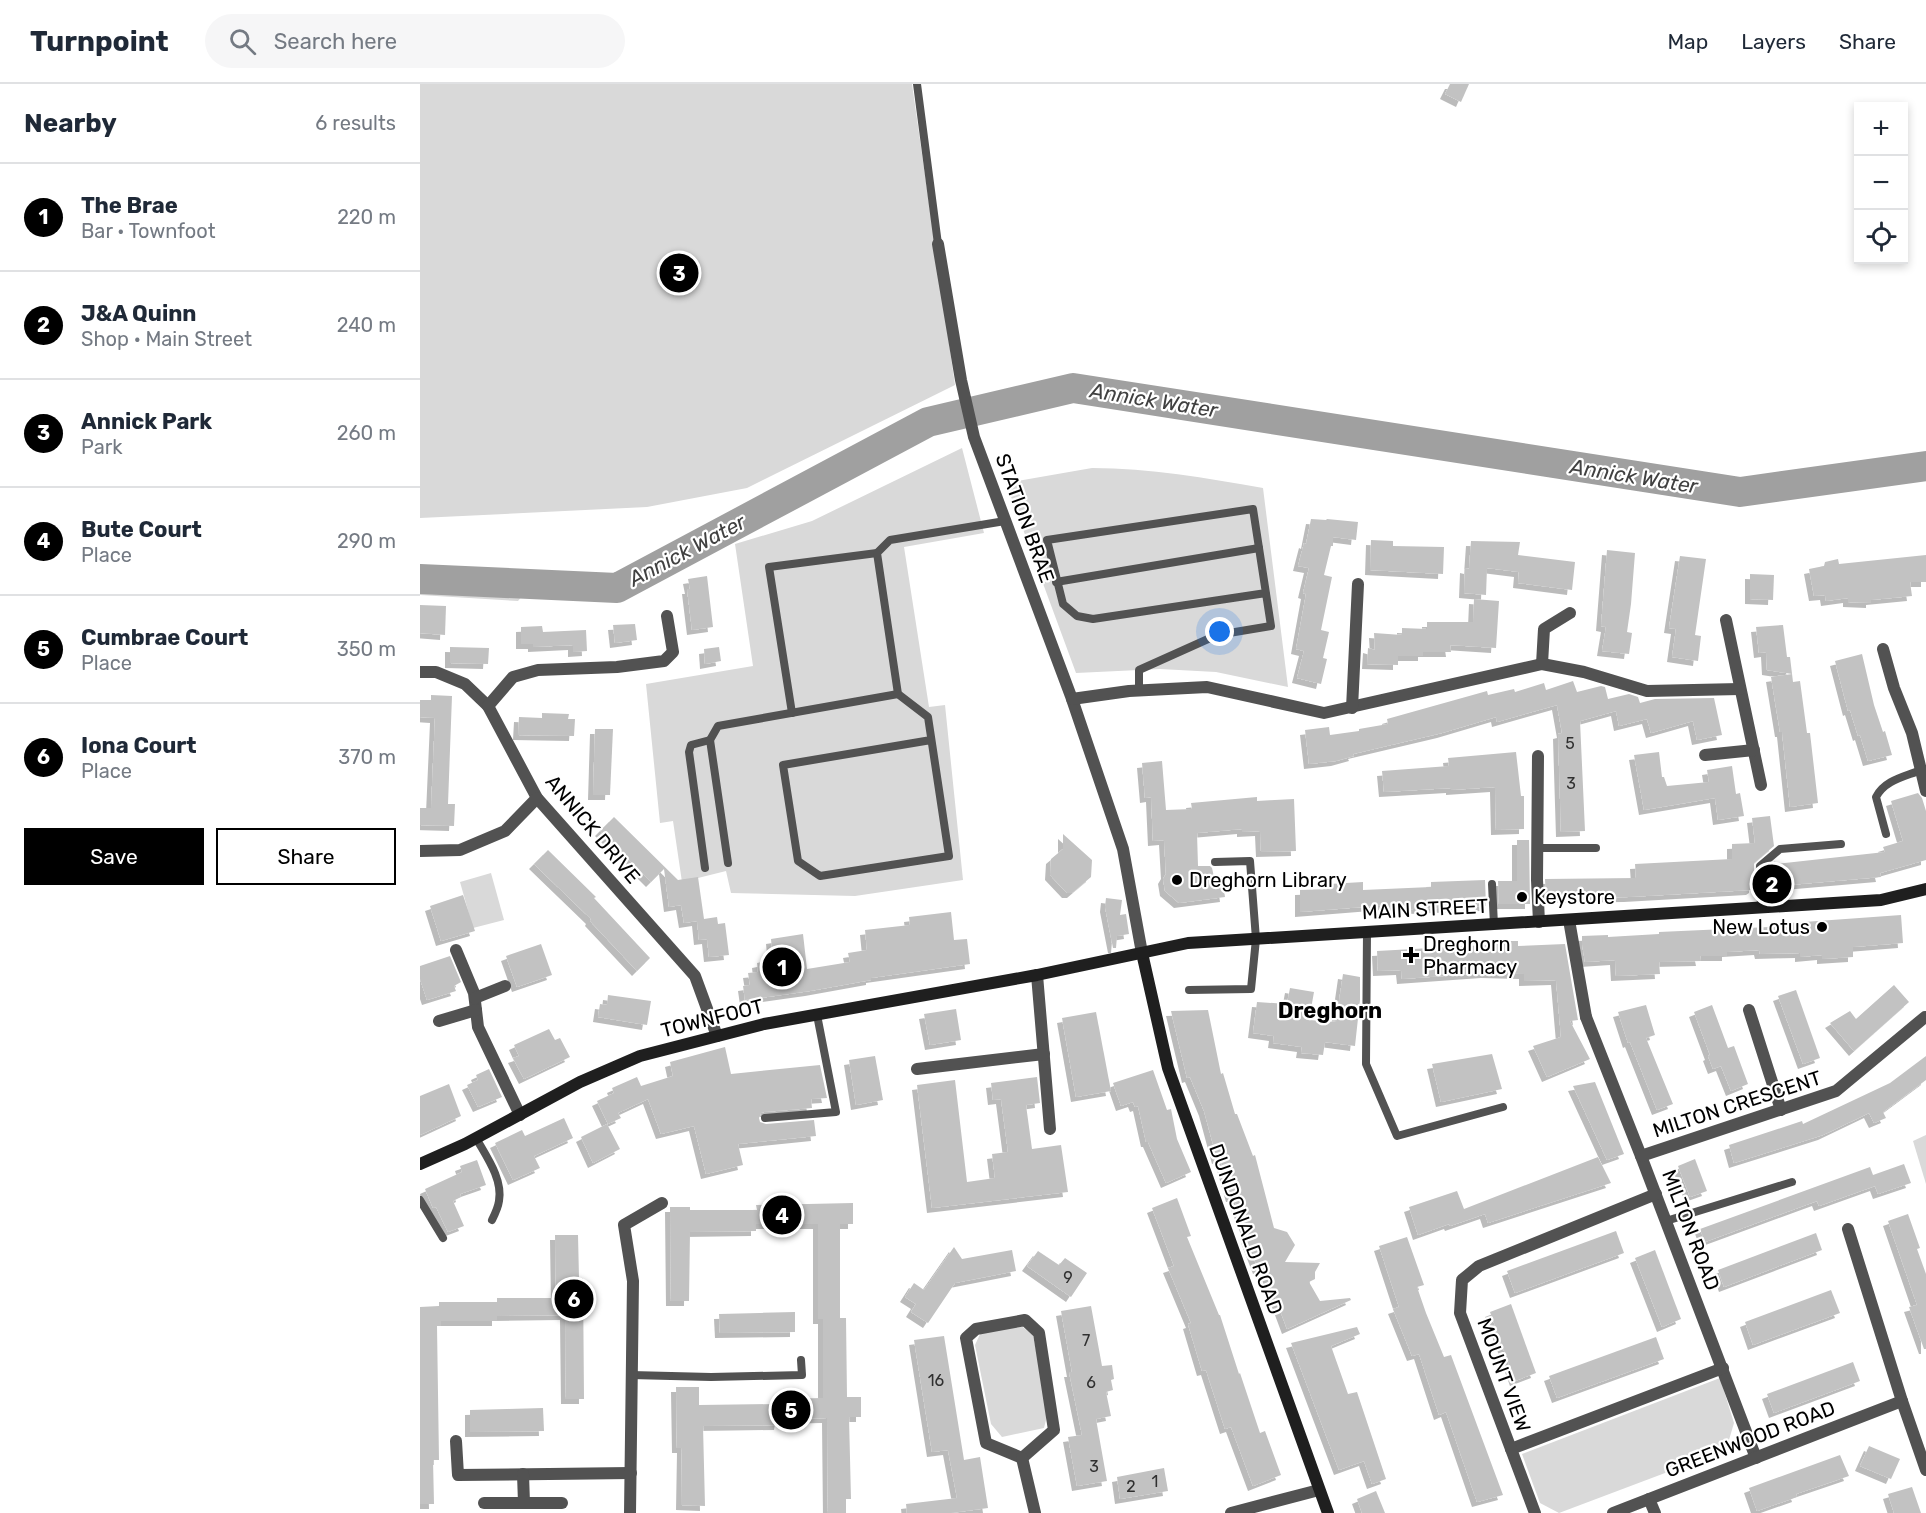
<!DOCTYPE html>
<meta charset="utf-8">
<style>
body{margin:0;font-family:Rubik,sans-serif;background:#f6f6f7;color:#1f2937}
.controls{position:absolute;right:18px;top:18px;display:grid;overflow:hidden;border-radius:0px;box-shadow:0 3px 9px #0003}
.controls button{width:54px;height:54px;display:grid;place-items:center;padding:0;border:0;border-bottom:2px solid #e0e1e3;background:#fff;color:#1f2937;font:30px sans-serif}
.you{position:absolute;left:800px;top:548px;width:21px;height:21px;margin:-15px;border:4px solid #fff;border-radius:50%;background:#1a73e8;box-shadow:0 0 0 9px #1a73e833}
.badge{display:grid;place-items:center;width:39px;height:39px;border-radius:50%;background:#000;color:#fff;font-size:20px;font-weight:700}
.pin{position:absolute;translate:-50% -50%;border:3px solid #fff;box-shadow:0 2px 6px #0006}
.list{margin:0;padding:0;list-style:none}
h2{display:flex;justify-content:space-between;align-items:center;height:78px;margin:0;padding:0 24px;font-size:26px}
h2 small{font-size:20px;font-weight:400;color:#747a83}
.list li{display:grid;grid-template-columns:39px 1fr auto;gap:18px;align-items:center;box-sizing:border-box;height:108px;padding:0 24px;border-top:2px solid #e0e1e3}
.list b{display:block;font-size:22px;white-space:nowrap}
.list p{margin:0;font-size:20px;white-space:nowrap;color:#747a83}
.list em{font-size:20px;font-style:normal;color:#747a83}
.actions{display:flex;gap:12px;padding:18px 24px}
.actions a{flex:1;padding:14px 0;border:2px solid #000;border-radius:0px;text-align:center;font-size:21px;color:#000}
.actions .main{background:#000;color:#fff}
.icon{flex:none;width:33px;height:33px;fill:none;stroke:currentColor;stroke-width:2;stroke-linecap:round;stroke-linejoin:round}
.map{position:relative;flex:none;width:1506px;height:1429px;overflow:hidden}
header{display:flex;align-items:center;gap:36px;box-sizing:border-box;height:84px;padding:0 30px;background:#fff;border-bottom:2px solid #e0e1e3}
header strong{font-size:28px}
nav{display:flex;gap:33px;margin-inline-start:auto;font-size:21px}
.search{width:420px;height:54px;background:#f6f6f7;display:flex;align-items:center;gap:15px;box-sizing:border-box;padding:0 21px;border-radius:33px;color:#747a83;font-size:22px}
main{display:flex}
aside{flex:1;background:#fff}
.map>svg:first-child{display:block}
.green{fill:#d9d9d9}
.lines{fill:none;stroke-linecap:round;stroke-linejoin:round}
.river{stroke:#a0a0a0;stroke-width:30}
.building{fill:#c2c2c2;filter:url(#shadow)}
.service{stroke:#525252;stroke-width:8}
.pedestrian{stroke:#525252;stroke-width:12}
.minor{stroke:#525252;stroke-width:12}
.secondary{stroke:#1f1f1f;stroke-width:12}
.poi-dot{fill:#000;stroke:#fff;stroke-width:2}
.labels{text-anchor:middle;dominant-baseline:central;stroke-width:4.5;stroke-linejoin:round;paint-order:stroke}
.number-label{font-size:16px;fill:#303030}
.street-label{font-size:20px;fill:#000;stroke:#fff}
.poi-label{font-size:20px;fill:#000;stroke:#fff;text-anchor:start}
.water-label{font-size:21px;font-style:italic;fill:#414141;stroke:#fff}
.quarter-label{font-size:22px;font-weight:bold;fill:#000;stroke:#fff}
</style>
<header>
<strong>Turnpoint</strong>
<div class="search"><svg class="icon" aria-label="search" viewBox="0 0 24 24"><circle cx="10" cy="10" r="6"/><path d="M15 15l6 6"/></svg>Search here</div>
<nav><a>Map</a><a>Layers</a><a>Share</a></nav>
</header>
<main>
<aside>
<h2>Nearby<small>6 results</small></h2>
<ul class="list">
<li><span class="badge">1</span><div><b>The Brae</b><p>Bar · Townfoot</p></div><em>220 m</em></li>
<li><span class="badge">2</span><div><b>J&amp;A Quinn</b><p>Shop · Main Street</p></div><em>240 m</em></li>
<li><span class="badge">3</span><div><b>Annick Park</b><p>Park</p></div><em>260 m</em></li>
<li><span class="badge">4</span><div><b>Bute Court</b><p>Place</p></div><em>290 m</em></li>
<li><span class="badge">5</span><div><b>Cumbrae Court</b><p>Place</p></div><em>350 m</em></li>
<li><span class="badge">6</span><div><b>Iona Court</b><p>Place</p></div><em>370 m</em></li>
</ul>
<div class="actions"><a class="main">Save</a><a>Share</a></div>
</aside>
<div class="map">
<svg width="1506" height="1429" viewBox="0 0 1506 1429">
<defs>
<filter id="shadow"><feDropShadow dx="-5" dy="5" stdDeviation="0" flood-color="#0004"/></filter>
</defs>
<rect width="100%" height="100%" fill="#fff"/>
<g class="green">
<path d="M0,0h492l43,301 -208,103 -100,19 -227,11z"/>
<path d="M542,364l22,85 -80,14 25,160 16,-2 18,175 -108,16 -124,-3 -5,-22 -44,11 -9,-61 -13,2 -14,-139 107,-18 -18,-122 77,-23z"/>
<path d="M672,384c58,0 114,10 171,20l25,199 -72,-15 -56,-3 -84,4 -70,-190z"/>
<path d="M102,491l17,1 -21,25 -98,-6v-16l34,1 34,-3 15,6z"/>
<path d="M71,789l13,47 -31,8 -13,-46z"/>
<path d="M1506,1051v49l-13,-43z"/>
<path d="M600,1241l13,10 15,77 -4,16 -42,9 -11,-13 -16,-79 6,-13z"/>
<path d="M1300,1294l14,45 -8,27 -167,63 -19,-10 -18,-49z"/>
</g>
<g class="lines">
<path class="river" d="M0,495l197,9 311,-166 145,-34 667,104 186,-26"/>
</g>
<g class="building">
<path d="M1030,0h19l-8,18 -16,-8z"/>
<path d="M891,435l15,1 1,-1 31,3 -2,18 -23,-3v9h-2l-7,29 8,2 -11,53 8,2 -6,26 4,1 -6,25 -24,-6 7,-27 -8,-2 10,-55 -3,-1 6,-25 -11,-2 6,-23 2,1z"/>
<path d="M951,456l22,1v5l51,1 -1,27 -73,-4z"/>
<path d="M1051,457l49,1 -2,13 57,7 -3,28 -54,-7 1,-11 -32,-4 -1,27 -22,-2 1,-25 4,1z"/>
<path d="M1187,466l28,3 -4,51 -4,28 5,1 -3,21 -27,-3 4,-24 -5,-1z"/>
<path d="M1506,471v27h-16l2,14 -41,4v3l-23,-1v-4l-22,3 -1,-6 -11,1 -5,-27 15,-3 1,-4 13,-3 1,5z"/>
<path d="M1260,472l26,3 -11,76 6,1 -3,25 -26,-4 4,-28 -7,-1z"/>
<path d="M1330,490l24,1 -1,25 -23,-1z"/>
<path d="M287,492l6,51 -21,3 -5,-41h3l-2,-10z"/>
<path d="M1054,515l25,2 -3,47 -46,-3 1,7h-28v4h-25v9l-31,-1 1,-16 7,2 -1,-17 28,2v-7l25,1v-7h46z"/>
<path d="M0,521l26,1 -1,29 -25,-2z"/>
<path d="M215,540l2,16 -22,3 -2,-18z"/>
<path d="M1363,541l4,32h3l3,25 7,-1 7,52h3l8,70 -28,4 -8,-75h-2l-9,-55 21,-3 -25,-4 -1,-18 -7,1 -3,-26z"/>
<path d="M122,542l1,6 43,-2 1,21 -14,1v-7l-40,2v-3h-12v-17z"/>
<path d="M30,563l39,1 -1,16 -38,-1z"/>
<path d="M299,563l2,14 -16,3 -1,-15z"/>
<path d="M1442,570l12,51 9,27 2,-1 7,24 -24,6 -8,-26 -2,1 -8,-26 -2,1 -13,-50z"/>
<path d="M1153,597l4,11 24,-6 4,1 3,12 21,-5 9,3 2,6 15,-4 59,-1 8,37 -25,5 -4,-19 -42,12 -4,-14 -28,7 -3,-15 -36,10 5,110 -24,1 -3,-98 4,-1 -5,-28 -60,17 -1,-5 -54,16 -89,21 1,2 -18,5 -27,3 -4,-34 24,-3 1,8 29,-4v-2l29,-5 -1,-5 100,-28 1,4 26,-6 1,3 29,-9 2,7z"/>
<path d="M11,611l21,1 -4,108h7l-1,22 -34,-1v-17h11l4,-90 -15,-1v-17h11z"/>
<path d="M122,629l27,1 -1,5h7l-1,17 -56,-1 1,-18 23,1z"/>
<path d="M175,645h18l-3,66h-17z"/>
<path d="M1096,668l5,44h3v33l-28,1 -1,-43 -44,3v-2l-67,4 -2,-21 67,-5 -1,-8z"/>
<path d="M1239,668l3,25h2l3,9 42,-4 -2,-12 25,-4 4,28 4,-1 4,23 -26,4 -3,-22 -71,12 -10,-55z"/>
<path d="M742,677l4,49 26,-1 -1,-6 66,-6v4l37,-2 2,52 -35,1 -1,-21 -18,1v-3l-45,4 1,33h12l2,2 2,9 8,-1 3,21 -46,6 -14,-12 -2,-12 3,-5 -2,-34 -11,1 -2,-44 -6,1 -3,-35z"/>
<path d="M1498,709l4,5 4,13v49l-46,13 1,4 -114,10 -1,-18 9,-8 1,3 109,-12 -2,-5 20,-6 -12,-40z"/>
<path d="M1350,732l4,30 -20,17v25l-3,2 -122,7 -83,1 -1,-19 91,-1 -1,-14 97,-5v-15l23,-1 -3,-25z"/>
<path d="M194,733l64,63 20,-3 6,42 13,-2 1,7 7,-1 4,32 -20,2 -2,-18 -8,1 -2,-19 -13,2 -3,-18 -12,2 -5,-38 -13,13 -51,-51z"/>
<path d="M643,750l29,26 -1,17 -19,16h-5l-17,-18 1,-16 12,-10z"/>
<path d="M1097,756h12l1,64h-31l-1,-23h19z"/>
<path d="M128,766l48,47 -2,1 56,60 -13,13 -47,-50 1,-2 -57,-55z"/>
<path d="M1065,796l1,26 -97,4 -1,-5 -88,7v-22l29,-1v-5l34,-2v8l68,-3v-5z"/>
<path d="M43,811l12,36 -34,10 -11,-35z"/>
<path d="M686,814l16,2 -2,15 6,-1 3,20 -12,2 -1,12h-3l-8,-41z"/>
<path d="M531,828l3,28 13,-1 3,25 -99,14v2l-61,11 -65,9 -2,-14 7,-1 -2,-12 10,-1 -1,-9 16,-3 -2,-21 32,-5 4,35 43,-7 -2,-9 19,-3 -2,-20 45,-5 -1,-8z"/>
<path d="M1481,831l2,28 -50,4v10l-31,2v-4l-22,2v-4l-40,1 -1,-4 -32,2v4h-27l1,5 -42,1 1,12 -44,2 -1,-16 -30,2 -3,-18v-8l26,-1v2l51,-3v-2l131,-6v-3z"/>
<path d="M1066,857h32v5l47,-2 13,76 -8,1 20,38 -43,18 -14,-31 28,-9 -5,-57 -32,1v-7l-38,-1 -84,6 -1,-9 -23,1 -1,-20 109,-6z"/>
<path d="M121,860l11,31 -35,12 -11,-31z"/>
<path d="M30,872l11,26 -7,4 2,5 -29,9 -7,-21v-13z"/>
<path d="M923,890l17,3v23l-5,46 -30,-4 -2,13 -22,-2 1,-6 -29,-4 1,-7 -21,-3 4,-31 30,2 3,-16 24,4 -5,28 27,2z"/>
<path d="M1474,901l15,17 -55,49 -24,-28 20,-12 6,8z"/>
<path d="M1376,906l24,68 -17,6 -25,-68z"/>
<path d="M188,911l43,6 -4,24 -49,-8 2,-13 7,1z"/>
<path d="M1226,921l9,30 -9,3 27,66 -16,6 -27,-68 -2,1 -10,-31z"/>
<path d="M1292,921l16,43 6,-2 14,38 -17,7 -10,-25 -8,3 -5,-13 2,-1 -16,-43z"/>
<path d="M536,925l5,31 -31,5 -6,-31z"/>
<path d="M788,926l13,64 2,-1 12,41h2l16,42 2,-1 19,73 13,4 8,13 -10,17 35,1 -5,9v7l-6,3 11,19 30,-3 1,2 -64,29 -23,-62 -6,2 -12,-31 3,-1 -16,-40h-2l-11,-39 -3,1 -13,-48 -14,-34 -3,1 -16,-67z"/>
<path d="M676,928l15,79 -35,6 -14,-79z"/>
<path d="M129,945l6,11 5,-2 10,19 -46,22 -11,-21 6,-2 -5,-11z"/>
<path d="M305,963l6,27 89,-9 7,33 -16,1 1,9 -48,4 -3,1 -2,5 1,4 6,2 48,-4 2,16 -78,8 5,21 -37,9 -12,-48 -33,8 -13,-35 -30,14 3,5 -13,6 -11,-23 17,-8 -2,-5 25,-11 4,9 32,-10 -3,-14z"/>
<path d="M1072,970l10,35 -61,13 -9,-38z"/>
<path d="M455,972l8,44 -27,5 -7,-45z"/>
<path d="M1506,972v24l-43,32 3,6 -12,5 -5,-10 -46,22 -89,28 -5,-18 73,-24 1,3 87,-41z"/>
<path d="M69,985l13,28 -24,10 -11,-22 11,-5 -2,-5z"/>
<path d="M733,986l14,40 4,-1 6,30 14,33 -25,11 -18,-41h-2l-8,-36 -3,1 -2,-5 -12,4 -8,-23z"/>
<path d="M617,993l3,26 -14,2 6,44 29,-4 7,47 -136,16 -15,-123 38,-5 12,102 28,-4 -3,-24 16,-2 -7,-53 -8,1 -2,-17z"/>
<path d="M1175,998l29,72 -17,6 -34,-74z"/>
<path d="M29,1000l12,32 -41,19v-39z"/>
<path d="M144,1034l9,20 -39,18 6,12 -27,12 -18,-37 27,-13 3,6z"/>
<path d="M187,1040l13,25 -27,14 -12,-26z"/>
<path d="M1178,1073l13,26 -123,40 -3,-9 -35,12 -1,-2 -31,11 -9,-28 48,-16 7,18z"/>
<path d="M1275,1075l12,32 -17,6 -12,-31z"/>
<path d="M57,1076l9,25 -26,9 1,3 -8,4 11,25 -16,6 -12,-25 -3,1 -8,-19 37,-17 -2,-6z"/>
<path d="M1484,1080l7,19 -33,11 -3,-8 -56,20 -2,-5 -112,41 -5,-13 170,-62 3,8z"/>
<path d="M757,1114l14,38 -4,1 32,78h1l19,59 1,-1 20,60 5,-2 16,44 -28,11 -22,-59 -6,2 -19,-59 -4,1 -14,-47 3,-1 -23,-55 6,-2 -22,-58z"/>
<path d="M433,1119v21h-13v94h6l1,79h14v20h-12l2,82h-5v14h-18l-1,-95 -47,1 -1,6 -76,1 2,80 -24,-1 1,-57h-5l-1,-61h23v18l80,-1v-5l44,-1v-79h-5v-95h-62v7l-66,1 -1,69h-18l-1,-94h20v3h67l-1,-5z"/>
<path d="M1488,1130l12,34 -3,1 9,25v75h-2l-15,-42 8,-2 -29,-84z"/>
<path d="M1196,1147l8,22 -109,40 -8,-22z"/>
<path d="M1396,1149l6,17 -98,37 -6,-17z"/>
<path d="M135,1151h23l1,43h4l1,121h-18l-1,-84 -68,1v5h-56v5h-4l2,134h-6l1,44h-14v-197l19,-1v-4h58v-4h59z"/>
<path d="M987,1153l17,48 -7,2 9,26 18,44 7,-2 52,140 -26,7 -31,-90 -7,3 -20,-61 -7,2 -19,-47 6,-2 -20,-61z"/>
<path d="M534,1163l8,12 50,-9 4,21 -61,12 -27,40 -17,-11 5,-8 -11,-7 9,-14 10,7z"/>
<path d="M1235,1166l26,69 -19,8 -27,-69z"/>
<path d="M618,1167l21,14 6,-7 22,15 -16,24 -44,-31z"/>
<path d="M1411,1206l9,23 -87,32 -8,-23z"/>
<path d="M1091,1220l25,69 -21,8 -25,-69z"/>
<path d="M671,1222l11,60 10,-1 2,14 -3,1 2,10 -7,2 5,24 -15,3 11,62 -30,5 -9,-49 14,-2 -13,-63h3l-11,-61z"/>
<path d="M375,1228v20l-75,1 -1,-19z"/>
<path d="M937,1243l3,7 -29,12 17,48 9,-2 29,87 -14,5 -8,-23 -25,9 -48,-127z"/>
<path d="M524,1252l20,124 16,-3 8,51 -37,5h-44l-1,-9 51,-6 -9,-48 -16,2 -18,-112z"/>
<path d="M1236,1253l8,22 -107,39 -8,-22z"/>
<path d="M1433,1278l7,19 -86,32 -7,-19z"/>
<path d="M123,1324l1,23 -74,1v-22z"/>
<path d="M1449,1362l31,13 -9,20 -31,-13z"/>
<path d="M1420,1371l9,21 -53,18 1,3 -40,14 -8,-23z"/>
<path d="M744,1384l4,23 -48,8 -3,-22z"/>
<path d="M1492,1403l9,26h-27l-6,-19z"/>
<path d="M956,1407l9,22h-23l-5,-14z"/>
</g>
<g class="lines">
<g class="service">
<path d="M497,0l21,160"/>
<path d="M636,498l203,-34"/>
<path d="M719,606v-20l78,-35 54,-9 -18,-117 -206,31 16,64 14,12 16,3 173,-26"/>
<path d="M372,629l-23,-146 108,-14"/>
<path d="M511,656l-148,25 15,96 22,15 129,-20 -21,-139 -30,-23 -21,-141 13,-13 115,-19"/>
<path d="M1466,750l-10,-37c9,-17 28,-20 45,-27"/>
<path d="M1118,764h58"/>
<path d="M308,779l-18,-123 8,-14 180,-32"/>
<path d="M285,784l-16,-116 2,-7 19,-5"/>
<path d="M1072,800l2,41"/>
<path d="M1341,825l-1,-43 20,-17 61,-5"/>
<path d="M947,848l-1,132 31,72 106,-29"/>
<path d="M769,906l62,-1 5,-50 -6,-78 -35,1"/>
<path d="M345,1034l71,-6 -19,-97"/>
<path d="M56,1054c10,18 27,41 23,63 -1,7 -4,13 -7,19"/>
<path d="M0,1116l23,38"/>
<path d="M1246,1137l126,-39"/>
<path d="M211,1291l80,2 91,-2 -1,-15"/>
</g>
<path class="pedestrian" d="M1149,836l17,97"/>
<g class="minor">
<path d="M518,160l23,136 13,57 98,262 51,150 19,104"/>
<path d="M1306,536l35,165"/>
<path d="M1463,565l11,39 18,45 14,58"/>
<path d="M1122,580l2,-35 26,-16"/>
<path d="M0,588h16l29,12 23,22 49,92 158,178 22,60"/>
<path d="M652,615l57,-8 78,-4 117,26 218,-49 42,8 63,19 93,-2"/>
<path d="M68,622l25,-29 25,-7 79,-3 47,-6 9,-9 -6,-36"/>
<path d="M932,624l6,-124"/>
<path d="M1285,671l49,-5"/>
<path d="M1118,672l-1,124 2,42"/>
<path d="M0,767l40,-1 45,-19 32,-33"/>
<path d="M36,866l18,43 4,34 42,88"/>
<path d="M617,891l13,154"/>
<path d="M55,914l30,-12"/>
<path d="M1329,926l32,100"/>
<path d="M1166,933l55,139 115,302"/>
<path d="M19,937l37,-11"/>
<path d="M497,985l127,-15"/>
<path d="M1221,1072l195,-65 89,-74"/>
<path d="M1428,1145l54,172 24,69"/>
<path d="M605,1236l14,13 15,97 -32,28 -36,-15 -20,-105 10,-9z"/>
<path d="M36,1357l2,34 173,-2"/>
<path d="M1091,1365l212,-81"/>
<path d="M602,1374l13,55"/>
<path d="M103,1390l1,29"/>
<path d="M1229,1415l6,14"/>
<path d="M64,1419h78"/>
<path d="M210,1429l3,-232 -9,-56 38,-22"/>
<path d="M811,1429l88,-23"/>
<path d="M1115,1429l-75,-200 2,-33 17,-14 177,-72"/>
<path d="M1193,1429l289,-112"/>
</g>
<g class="secondary">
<path d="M722,869l26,115 160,445"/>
<path d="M0,1080l45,-20 115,-62 60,-26 124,-32 273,-49 151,-32 693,-43 45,-11"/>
</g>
</g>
<g class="poi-dot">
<circle cx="757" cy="796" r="6"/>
<circle cx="1102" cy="813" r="6"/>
<circle cx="1402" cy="843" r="6"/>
<path d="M988 862h6v6h6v6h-6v6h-6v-6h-6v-6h6z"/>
</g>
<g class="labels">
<g class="number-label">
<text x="1150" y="659">5</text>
<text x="1151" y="699">3</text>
<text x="648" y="1193">9</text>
<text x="666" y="1256">7</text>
<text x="516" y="1296">16</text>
<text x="671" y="1298">6</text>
<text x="674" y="1382">3</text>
<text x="735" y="1397">1</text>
<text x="711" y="1402">2</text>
</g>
<g class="street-label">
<text transform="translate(605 434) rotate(70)">STATION BRAE</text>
<text transform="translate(173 745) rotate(50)">ANNICK DRIVE</text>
<text transform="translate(1005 825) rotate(-3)">MAIN STREET</text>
<text transform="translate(292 934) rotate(-14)">TOWNFOOT</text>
<text transform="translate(1317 1020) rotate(-18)">MILTON CRESCENT</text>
<text transform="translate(826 1145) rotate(70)">DUNDONALD ROAD</text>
<text transform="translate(1271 1146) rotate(69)">MILTON ROAD</text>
<text transform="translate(1084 1291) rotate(70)">MOUNT VIEW</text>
<text transform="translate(1330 1355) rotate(-21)">GREENWOOD ROAD</text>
</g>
<g class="poi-label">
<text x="769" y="796">Dreghorn Library</text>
<text x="1114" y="813">Keystore</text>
<text x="1390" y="843" text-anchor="end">New Lotus</text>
<text x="1003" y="860">Dreghorn<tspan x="1003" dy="23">Pharmacy</tspan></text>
</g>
<g class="water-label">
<text transform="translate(734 316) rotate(9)">Annick Water</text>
<text transform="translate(1214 392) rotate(9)">Annick Water</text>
<text transform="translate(267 466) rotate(-28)">Annick Water</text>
</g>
<g class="quarter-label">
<text x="910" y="926">Dreghorn</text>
</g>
</g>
</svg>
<div class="controls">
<button>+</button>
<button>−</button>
<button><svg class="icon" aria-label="locate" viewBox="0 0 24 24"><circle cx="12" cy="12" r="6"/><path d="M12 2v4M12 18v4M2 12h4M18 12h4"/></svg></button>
</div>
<div class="you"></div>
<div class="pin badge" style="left:362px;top:883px">1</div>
<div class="pin badge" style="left:1352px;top:800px">2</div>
<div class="pin badge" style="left:259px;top:189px">3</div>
<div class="pin badge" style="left:362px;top:1131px">4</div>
<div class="pin badge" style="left:371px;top:1326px">5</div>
<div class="pin badge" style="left:154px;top:1215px">6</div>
</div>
</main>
